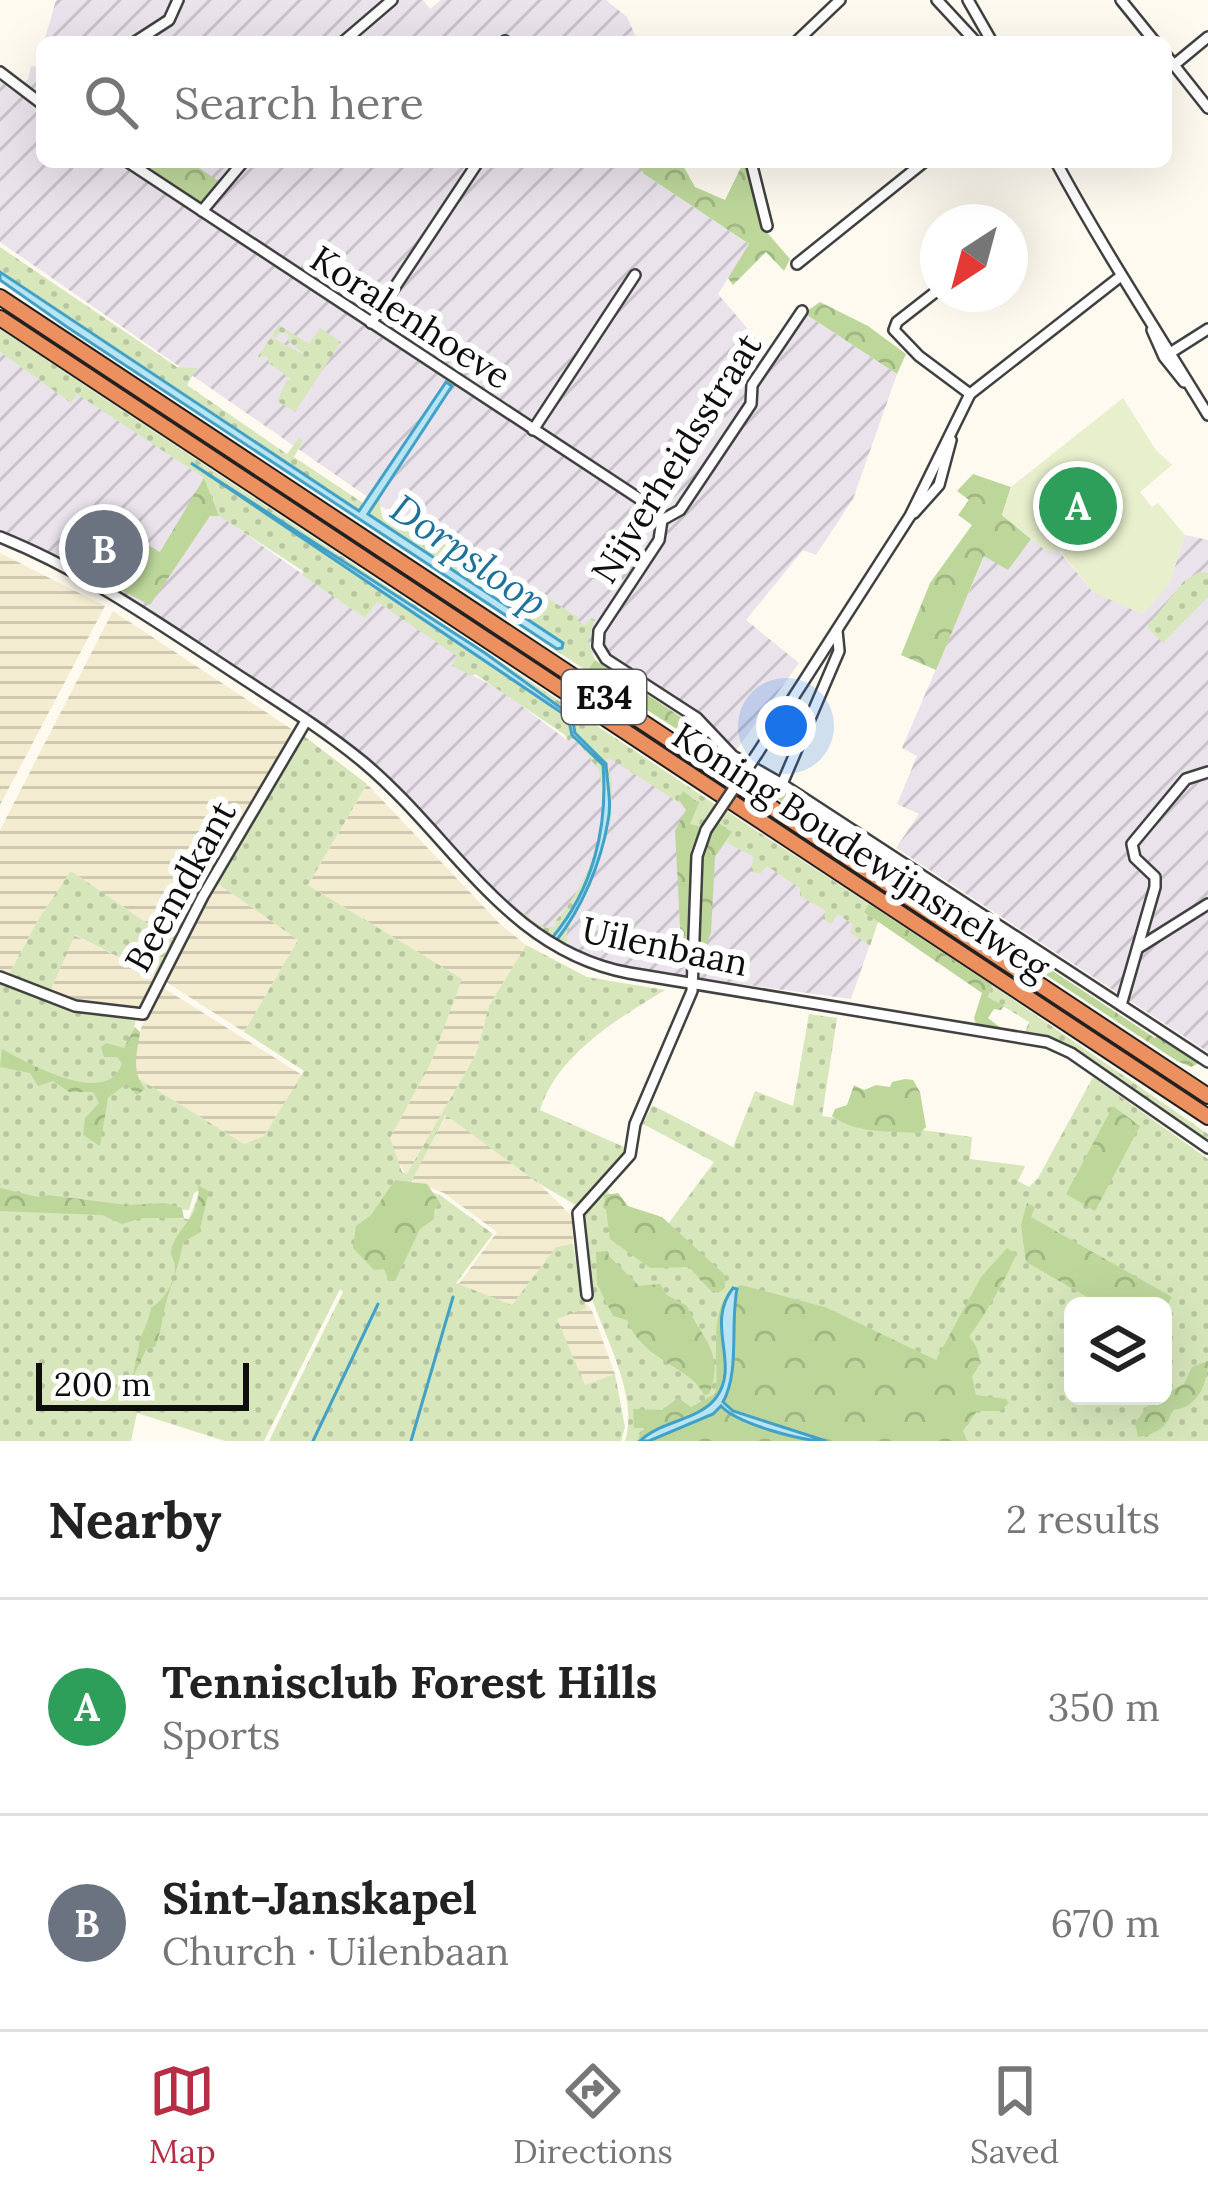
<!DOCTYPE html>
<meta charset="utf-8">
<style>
body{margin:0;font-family:Lora,serif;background:#f2f2f2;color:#222}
.controls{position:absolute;right:36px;bottom:36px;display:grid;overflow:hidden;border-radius:18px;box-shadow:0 12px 48px #0002}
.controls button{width:108px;height:108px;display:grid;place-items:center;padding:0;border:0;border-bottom:3px solid #e0e0e0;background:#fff;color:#222;font:60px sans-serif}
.compass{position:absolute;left:920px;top:204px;width:108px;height:108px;border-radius:50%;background:#fff;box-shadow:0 12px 48px #0002;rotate:216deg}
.scale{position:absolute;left:36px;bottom:30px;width:213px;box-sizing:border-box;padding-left:12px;border:6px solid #0e0e0e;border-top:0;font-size:33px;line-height:42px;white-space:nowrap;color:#0e0e0e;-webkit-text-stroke:9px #fff;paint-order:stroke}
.you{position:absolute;left:786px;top:726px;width:42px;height:42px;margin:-30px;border:9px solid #fff;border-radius:50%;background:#1a73e8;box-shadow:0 0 0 18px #1a73e833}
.badge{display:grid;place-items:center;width:78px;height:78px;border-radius:50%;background:#b72d44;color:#fff;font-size:39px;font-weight:700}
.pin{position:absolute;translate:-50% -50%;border:6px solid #fff;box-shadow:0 3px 12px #0006}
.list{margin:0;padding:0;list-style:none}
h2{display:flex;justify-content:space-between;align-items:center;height:156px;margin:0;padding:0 48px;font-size:51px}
h2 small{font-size:39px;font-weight:400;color:#767676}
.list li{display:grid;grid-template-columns:78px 1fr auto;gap:36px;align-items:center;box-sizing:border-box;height:216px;padding:0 48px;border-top:3px solid #e0e0e0}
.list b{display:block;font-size:45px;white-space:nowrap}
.list p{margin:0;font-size:39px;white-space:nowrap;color:#767676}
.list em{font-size:39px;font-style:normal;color:#767676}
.icon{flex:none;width:66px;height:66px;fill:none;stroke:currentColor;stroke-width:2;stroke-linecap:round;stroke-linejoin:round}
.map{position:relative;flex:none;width:1208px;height:1441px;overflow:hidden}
.search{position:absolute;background:#fff;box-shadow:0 12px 48px #0002;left:36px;right:36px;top:36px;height:132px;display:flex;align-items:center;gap:30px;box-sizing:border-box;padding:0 42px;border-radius:18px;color:#767676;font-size:45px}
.sheet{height:588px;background:#fff}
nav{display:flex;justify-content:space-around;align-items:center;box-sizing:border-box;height:168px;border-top:3px solid #e0e0e0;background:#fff;font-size:33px;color:#767676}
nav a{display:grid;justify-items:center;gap:6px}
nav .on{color:#b72d44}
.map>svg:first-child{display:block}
.industrial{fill:url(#industrial-furrows)}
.farmland{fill:url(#farmland-rules)}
.grass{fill:url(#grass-dots);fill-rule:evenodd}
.forest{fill:url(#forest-crowns)}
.pitch{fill:#e7efcd}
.water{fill:#b8e4f3;stroke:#42a1c6;stroke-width:3}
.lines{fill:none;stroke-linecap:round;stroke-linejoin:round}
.stream{stroke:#42a1c6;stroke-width:3}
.minor-casing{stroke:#414141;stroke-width:14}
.highway-casing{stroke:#1f1f1f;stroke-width:18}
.minor{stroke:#fff;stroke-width:9}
.highway{stroke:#ec9060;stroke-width:14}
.minor-bridge-casing{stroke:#414141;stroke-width:14;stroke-linecap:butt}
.minor-bridge{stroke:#fff;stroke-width:9}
.labels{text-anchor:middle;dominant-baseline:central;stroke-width:12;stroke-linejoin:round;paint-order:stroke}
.shield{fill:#fff;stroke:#565656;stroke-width:3}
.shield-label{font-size:33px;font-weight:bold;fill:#0e0e0e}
.street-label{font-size:36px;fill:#0e0e0e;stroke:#fff}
.water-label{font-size:39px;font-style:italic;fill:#1e729a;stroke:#fff}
</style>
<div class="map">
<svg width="1208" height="1441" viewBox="0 0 1208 1441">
<defs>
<pattern id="industrial-furrows" width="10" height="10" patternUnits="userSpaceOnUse" patternTransform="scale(3)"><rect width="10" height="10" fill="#eae3ec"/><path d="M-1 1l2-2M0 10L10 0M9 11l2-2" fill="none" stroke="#c8c2c9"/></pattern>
<pattern id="farmland-rules" width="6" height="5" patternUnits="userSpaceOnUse" patternTransform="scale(3)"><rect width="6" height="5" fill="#f3ecd1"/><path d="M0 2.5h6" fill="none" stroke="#cfc9b2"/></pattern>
<pattern id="grass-dots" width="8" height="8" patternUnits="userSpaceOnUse" patternTransform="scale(3)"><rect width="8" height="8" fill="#d7e7bb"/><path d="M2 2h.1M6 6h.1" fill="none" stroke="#b7c5a0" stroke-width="1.8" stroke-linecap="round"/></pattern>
<pattern id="forest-crowns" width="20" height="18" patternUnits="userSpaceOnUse" patternTransform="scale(3)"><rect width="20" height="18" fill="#bdd79b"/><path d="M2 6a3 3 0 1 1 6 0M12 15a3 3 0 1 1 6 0" fill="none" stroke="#a1b784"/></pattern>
</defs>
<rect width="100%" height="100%" fill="#fefaf0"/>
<g class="industrial">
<path d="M56,0h367l7,9 11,-9h165l21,17 11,25h-594z"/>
<path d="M42,48v114h595l7,12 106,71 -32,49 54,63 32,-44 93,61 -44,125 -37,56 -13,-5 -57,70 53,43 -64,89 -735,-510v-161l13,10 15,-12 3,-13 6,1z"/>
<path d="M0,352l70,50 7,-9 127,85 16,38 145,102 11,-17 82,55 -5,9 49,26 66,50 2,-4 11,7 12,-9 135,83 150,103 -27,78 -209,-28 -63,-16 -60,-37 -137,-144 -239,-165 -143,-76z"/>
<path d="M1185,535l23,5v512l-312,-204 23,-34 -22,-10 20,-48 -15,-8 83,-193 44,-18 16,13 14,1 34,41 76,-7z"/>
</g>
<g class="farmland">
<path d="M0,553l105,53 -105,199z"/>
<path d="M113,611l183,121 -120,211 -105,-72 -32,47 -31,58 -8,-4v-142z"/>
<path d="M367,784l134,141 25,20 -37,61 -13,48 -69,121 -11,-15 -6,-22 40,-73 31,-86 -153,-94z"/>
<path d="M214,881l84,59 -54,92 -81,-52z"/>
<path d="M74,935l84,42 -17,30 -4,3 -62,-6 -26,-10z"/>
<path d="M162,987l140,88 -38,61 -20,8 -118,-73 25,-70z"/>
<path d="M447,1115l91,68 34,33 1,28 -17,3 -44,58 -54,-20 39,-53 -53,-39 -34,-13z"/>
<path d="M582,1297l10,14 23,63 -30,12 -29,-68z"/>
</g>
<g class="grass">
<path d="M0,247l177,120 20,1 -10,17 100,69 12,-16 4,3 -9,16 69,46 -3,7 9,4 10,-16 3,17 28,18 11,-2 7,-7 69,46 -12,20 25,19 4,1 15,-23 49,30 -1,3 8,5 6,-7 4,2 -7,21 7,19 -8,11 -587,-389z"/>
<path d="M279,325l30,19 11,-16 21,14 -46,70 -18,-11 10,-21h5l-23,-17 -2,-7 -10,2 14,-21 37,20 -20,-16 1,-6 -9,-3 -4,6 -4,-3z"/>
<path d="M0,329l716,476 -14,22 -13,-3 10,-22 -16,-10 -5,7 3,5 -70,-45 -4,1 5,23 -1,36 -45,117 2,5 -6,5 -43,-32h9l3,7 16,7 9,-2 -1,-5c21,-19 49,-78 49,-112 0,-12 -3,-26 -5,-39 -10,-11 -15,-24 -28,-32l-3,4 -3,-7 -90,-61 -3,2 -20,-10 5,-10 -80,-54 -12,16 -63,-43 1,-4 -84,-55 -15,-38 -127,-84 -6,9 -71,-51z"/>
<path d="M1199,572l9,1v24l-45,46 -16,-16 37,-46z"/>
<path d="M300,733l67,51 -59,101 154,94 -32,86 -40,73 12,34 5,2 69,-120 13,-48 37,-61 61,32 78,13c-49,30 -107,64 -125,120l84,37 3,9 -48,51 -41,-24 -92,-68 -36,69 30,11 53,39 -37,49 56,22 44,-58 17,-3 9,52 5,-1 -4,2 3,11 -29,11 28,66 30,-11 10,53 -4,14h-352l74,-149 -3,-3 -76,152h-39l-88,-28 -6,28h-131v-235l189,13 11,-29 -6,3 -5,17 -148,-10 -41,-8v-212l61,24 76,12 -14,53 121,75 20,-8 40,-65 -60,-39 54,-92 -84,-59z"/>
<path d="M725,810l144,94 -4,8 13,10 -8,24 -20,-14 3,-7 -15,-11 -7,10 -8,-5 3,-8 -26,-15v-8l-33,-22 -7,8 -10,-3 4,-14 -27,-14 4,-11 -14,-10z"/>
<path d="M71,871l105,72 -18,34 -83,-42 -25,57 -42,-16 31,-58z"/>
<path d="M992,985l216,149v9l-137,-94 -46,-17 4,-10 -41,-25z"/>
<path d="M809,1014l28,4 -15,98 150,21 -2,22 55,7 -7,15 11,6 9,-9 55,-101 115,82v282h-583c14,-45 -20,-103 -34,-145 -8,-22 -8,-50 -12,-74l5,-12 21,-24 13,23 50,15 46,-62 -71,-38 9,-19 81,42 22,-56 38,15zM1073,1306h90v90h-90z"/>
</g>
<g class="forest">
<path d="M141,162h59l-1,6 21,14 -20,21z"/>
<path d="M636,162h45l14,25 30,13 18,-37 8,3 14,64 25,29 -6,12 -18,-19 -33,33 -5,-7 21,-34 -105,-70z"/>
<path d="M820,302l48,24 38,28 -9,20 -93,-61z"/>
<path d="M973,474l38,13 -9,28 29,24 -23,31 -24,-14 -48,114 -35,-15 29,-72 42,-58 -14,-10 11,-15 -12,-9z"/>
<path d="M204,478l15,38h-9l-60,89 -45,-23 5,-8 20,-4 5,-10 -25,-21 -17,4 13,13 -10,21 -26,-14 25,-48 65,37z"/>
<path d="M595,660l98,65 25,25 -6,2 -125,-81z"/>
<path d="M776,789l71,43 -1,3 309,203 3,-3 41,28 -8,4 -14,-6 -405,-266z"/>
<path d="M683,791l16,12 -9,21 12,3 -11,23 -1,122 -8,-7 -7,-135 11,-20 -8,-11z"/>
<path d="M717,822l15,10 -17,25 -4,76 -7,17 -4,-1 3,-96z"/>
<path d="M869,904l123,81 -4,12 16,9 -3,4 -7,-1 -6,9 14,11 -26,-5 -2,-6 8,-25 -118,-81z"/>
<path d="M135,1027l5,5c-3,23 -9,38 5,57l-8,6 -11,-11 -18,14 -8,48 -17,-11 2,-17 14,-15 -6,-11h-24l-16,-11 -15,5 -8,-13 -30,-6 2,-18c29,16 106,59 120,14l-5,-6h-13l-3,-10 5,-4 18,5z"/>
<path d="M905,1079l8,1 7,12 6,35 -6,6c-30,-2 -64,1 -88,-17l3,-7 12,-4 7,-20 10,5 12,-5 14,2 2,-5z"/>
<path d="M1113,1106l27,20 -45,85 -29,-17z"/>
<path d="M395,1180l32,4 13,19 -6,7v9l-14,10 -25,52h-6l-5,-12 -10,1 -21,-22 3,-22 15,-11z"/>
<path d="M198,1185l11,6 -10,42 -16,9c-3,21 -10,37 -16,57 -5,16 -5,32 -12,48l-8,1 -18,37c6,-15 7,-24 10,-39 1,-11 10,-24 12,-38 12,-8 24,-24 24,-40 0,-10 -8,-13 -1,-26 11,-21 27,-29 24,-57z"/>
<path d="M0,1188l38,9 10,-2 79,10 38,-2 17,5 2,10h-42l-20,6 -20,-9 -102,-4z"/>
<path d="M618,1193l10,13 34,11 63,58v13l-7,5 -9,-4 -20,-22 -39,1 -40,-29 -6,-44z"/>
<path d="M1027,1203l8,4 -4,10 141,80 -9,16v-7h-60l-77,-44 -5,-37z"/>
<path d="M1007,1248l9,6c-4,14 -38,74 -47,82 10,13 16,26 3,40l4,19 30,4 3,4 -9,8h-23l-14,20 4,10h-330l7,-13h-10l-1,-19 29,1 16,-12 13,9 24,-13c6,-32 -11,-95 26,-109l84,22 111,53 45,-83z"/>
<path d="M604,1251l35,35 21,-2 7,11 20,11c14,32 39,47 22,88l-5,1c-13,-29 -61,-33 -77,-75l-14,-4 -16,-32 -1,-32z"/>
<path d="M1208,1361c0,23 -11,48 -36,49 -3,17 -18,25 -34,27l-3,-14 17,-23 32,-16 8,-17z"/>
</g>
<path class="pitch" d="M1123,398l33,52 16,15 -32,27 12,15 6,-4 27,32 -16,50 -27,29 -49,-22 -33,-41 -15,-1 -43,-35 9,-28z"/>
<g class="water">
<path d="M0,272l359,239 87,-129 6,4 -84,128 195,129 -1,5 -5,1 -490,-322 -67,-47z"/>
<path d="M191,463l294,190 87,63 3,17 31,31c1,19 6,39 2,57 -7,42 -26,87 -52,120l-4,-3c41,-49 56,-110 51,-173l-31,-30 -4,-18z"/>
<path d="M733,1288l4,1c-7,36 3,82 -14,113l10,9 93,30c-25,0 -88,-17 -105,-35l-8,8 -64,27h-9c20,-20 57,-20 75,-42 27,-34 -11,-74 18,-111z"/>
</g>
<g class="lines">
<g class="stream">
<path d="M313,1441l65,-137"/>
<path d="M411,1441l42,-144"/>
</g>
<defs>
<g id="minor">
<path d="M937,0l39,42"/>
<path d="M968,0l24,42"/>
<path d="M1121,0l34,42"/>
<path d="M505,41v1"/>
<path d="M135,42l34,-22 9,-20"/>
<path d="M343,42l49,-42"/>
<path d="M796,42l44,-42"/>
<path d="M1166,55l42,53"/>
<path d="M1174,65l34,-28"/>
<path d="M0,72l42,32"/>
<path d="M128,162l524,345 10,13"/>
<path d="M751,162l16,64"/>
<path d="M1056,162c47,87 101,169 152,253"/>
<path d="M202,211l41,-49"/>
<path d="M797,264l127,-102"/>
<path d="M938,290l-41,32 -3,8 25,26 51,38"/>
<path d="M371,323l107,-161"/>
<path d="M1152,330l12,27 20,25"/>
<path d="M1167,355l41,-26"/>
<path d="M533,430l102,-155"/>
<path d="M914,513l25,-28 12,-45"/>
<path d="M662,520l-3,20 -60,91 -1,15 8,13 91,59 36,38 49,28 426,278"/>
<path d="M662,520l18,-10 71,-106 1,-19 50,-74"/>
<path d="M0,537c80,32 149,80 221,127 48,32 98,62 142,98 90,75 143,188 266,211l418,69 24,11 137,95"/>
<path d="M757,754l153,-238 60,-122 151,-118"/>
<path d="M782,784l57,-133 -2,-20"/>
<path d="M1138,948l70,-44"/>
<path d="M0,977l75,29 68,8 60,-118 103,-175"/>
<path d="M1121,1005l34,-118v-10l-20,-19 -3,-14 54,-65 22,-7"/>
<path d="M587,1295l-9,-82 52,-58 5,-31 57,-133 5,-135 9,-26"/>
</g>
<g id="highway">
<path d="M0,297l1208,799"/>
<path d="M0,318l1208,799"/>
</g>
</defs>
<use href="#minor" class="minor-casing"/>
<use href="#highway" class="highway-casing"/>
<use href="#minor" class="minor"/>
<use href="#highway" class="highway"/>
<defs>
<path id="minor-bridge" d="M706,830l51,-76"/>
</defs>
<use href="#minor-bridge" class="minor-bridge-casing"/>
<use href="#minor-bridge" class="minor-bridge"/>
</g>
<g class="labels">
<rect class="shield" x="562" y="670" width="84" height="54" rx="9"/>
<g class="shield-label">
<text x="604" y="697">E34</text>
</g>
<g class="street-label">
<text transform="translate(411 317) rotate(33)">Koralenhoeve</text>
<text transform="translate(676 458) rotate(-58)">Nijverheidsstraat</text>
<text transform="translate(861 851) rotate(33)">Koning Boudewijnsnelweg</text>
<text transform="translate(180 886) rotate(-61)">Beemdkant</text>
<text transform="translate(665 946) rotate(12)">Uilenbaan</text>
</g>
<g class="water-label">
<text transform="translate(469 555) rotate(35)">Dorpsloop</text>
</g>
</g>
</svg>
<div class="controls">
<button><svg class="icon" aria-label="layers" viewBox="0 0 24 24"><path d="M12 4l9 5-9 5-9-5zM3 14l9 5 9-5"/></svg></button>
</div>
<svg class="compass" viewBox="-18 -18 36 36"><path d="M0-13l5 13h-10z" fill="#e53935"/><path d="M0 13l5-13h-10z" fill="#767676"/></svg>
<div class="scale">200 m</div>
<div class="you"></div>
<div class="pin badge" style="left:1078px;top:506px;background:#2e9e5b">A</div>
<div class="pin badge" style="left:104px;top:549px;background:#6b7280">B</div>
<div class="search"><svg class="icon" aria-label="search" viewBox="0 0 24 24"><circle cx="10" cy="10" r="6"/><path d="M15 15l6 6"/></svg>Search here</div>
</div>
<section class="sheet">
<h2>Nearby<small>2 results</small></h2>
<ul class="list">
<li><span class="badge" style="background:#2e9e5b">A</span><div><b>Tennisclub Forest Hills</b><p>Sports</p></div><em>350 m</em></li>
<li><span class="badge" style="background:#6b7280">B</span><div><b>Sint-Janskapel</b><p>Church · Uilenbaan</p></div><em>670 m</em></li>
</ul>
</section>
<nav>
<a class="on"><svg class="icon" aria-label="map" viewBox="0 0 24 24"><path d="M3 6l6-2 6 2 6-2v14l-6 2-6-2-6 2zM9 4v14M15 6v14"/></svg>Map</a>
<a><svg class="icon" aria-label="directions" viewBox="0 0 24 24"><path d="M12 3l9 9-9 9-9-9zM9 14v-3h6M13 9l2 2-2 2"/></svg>Directions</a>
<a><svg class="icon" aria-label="saved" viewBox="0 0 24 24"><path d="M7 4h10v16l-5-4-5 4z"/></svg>Saved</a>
</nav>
